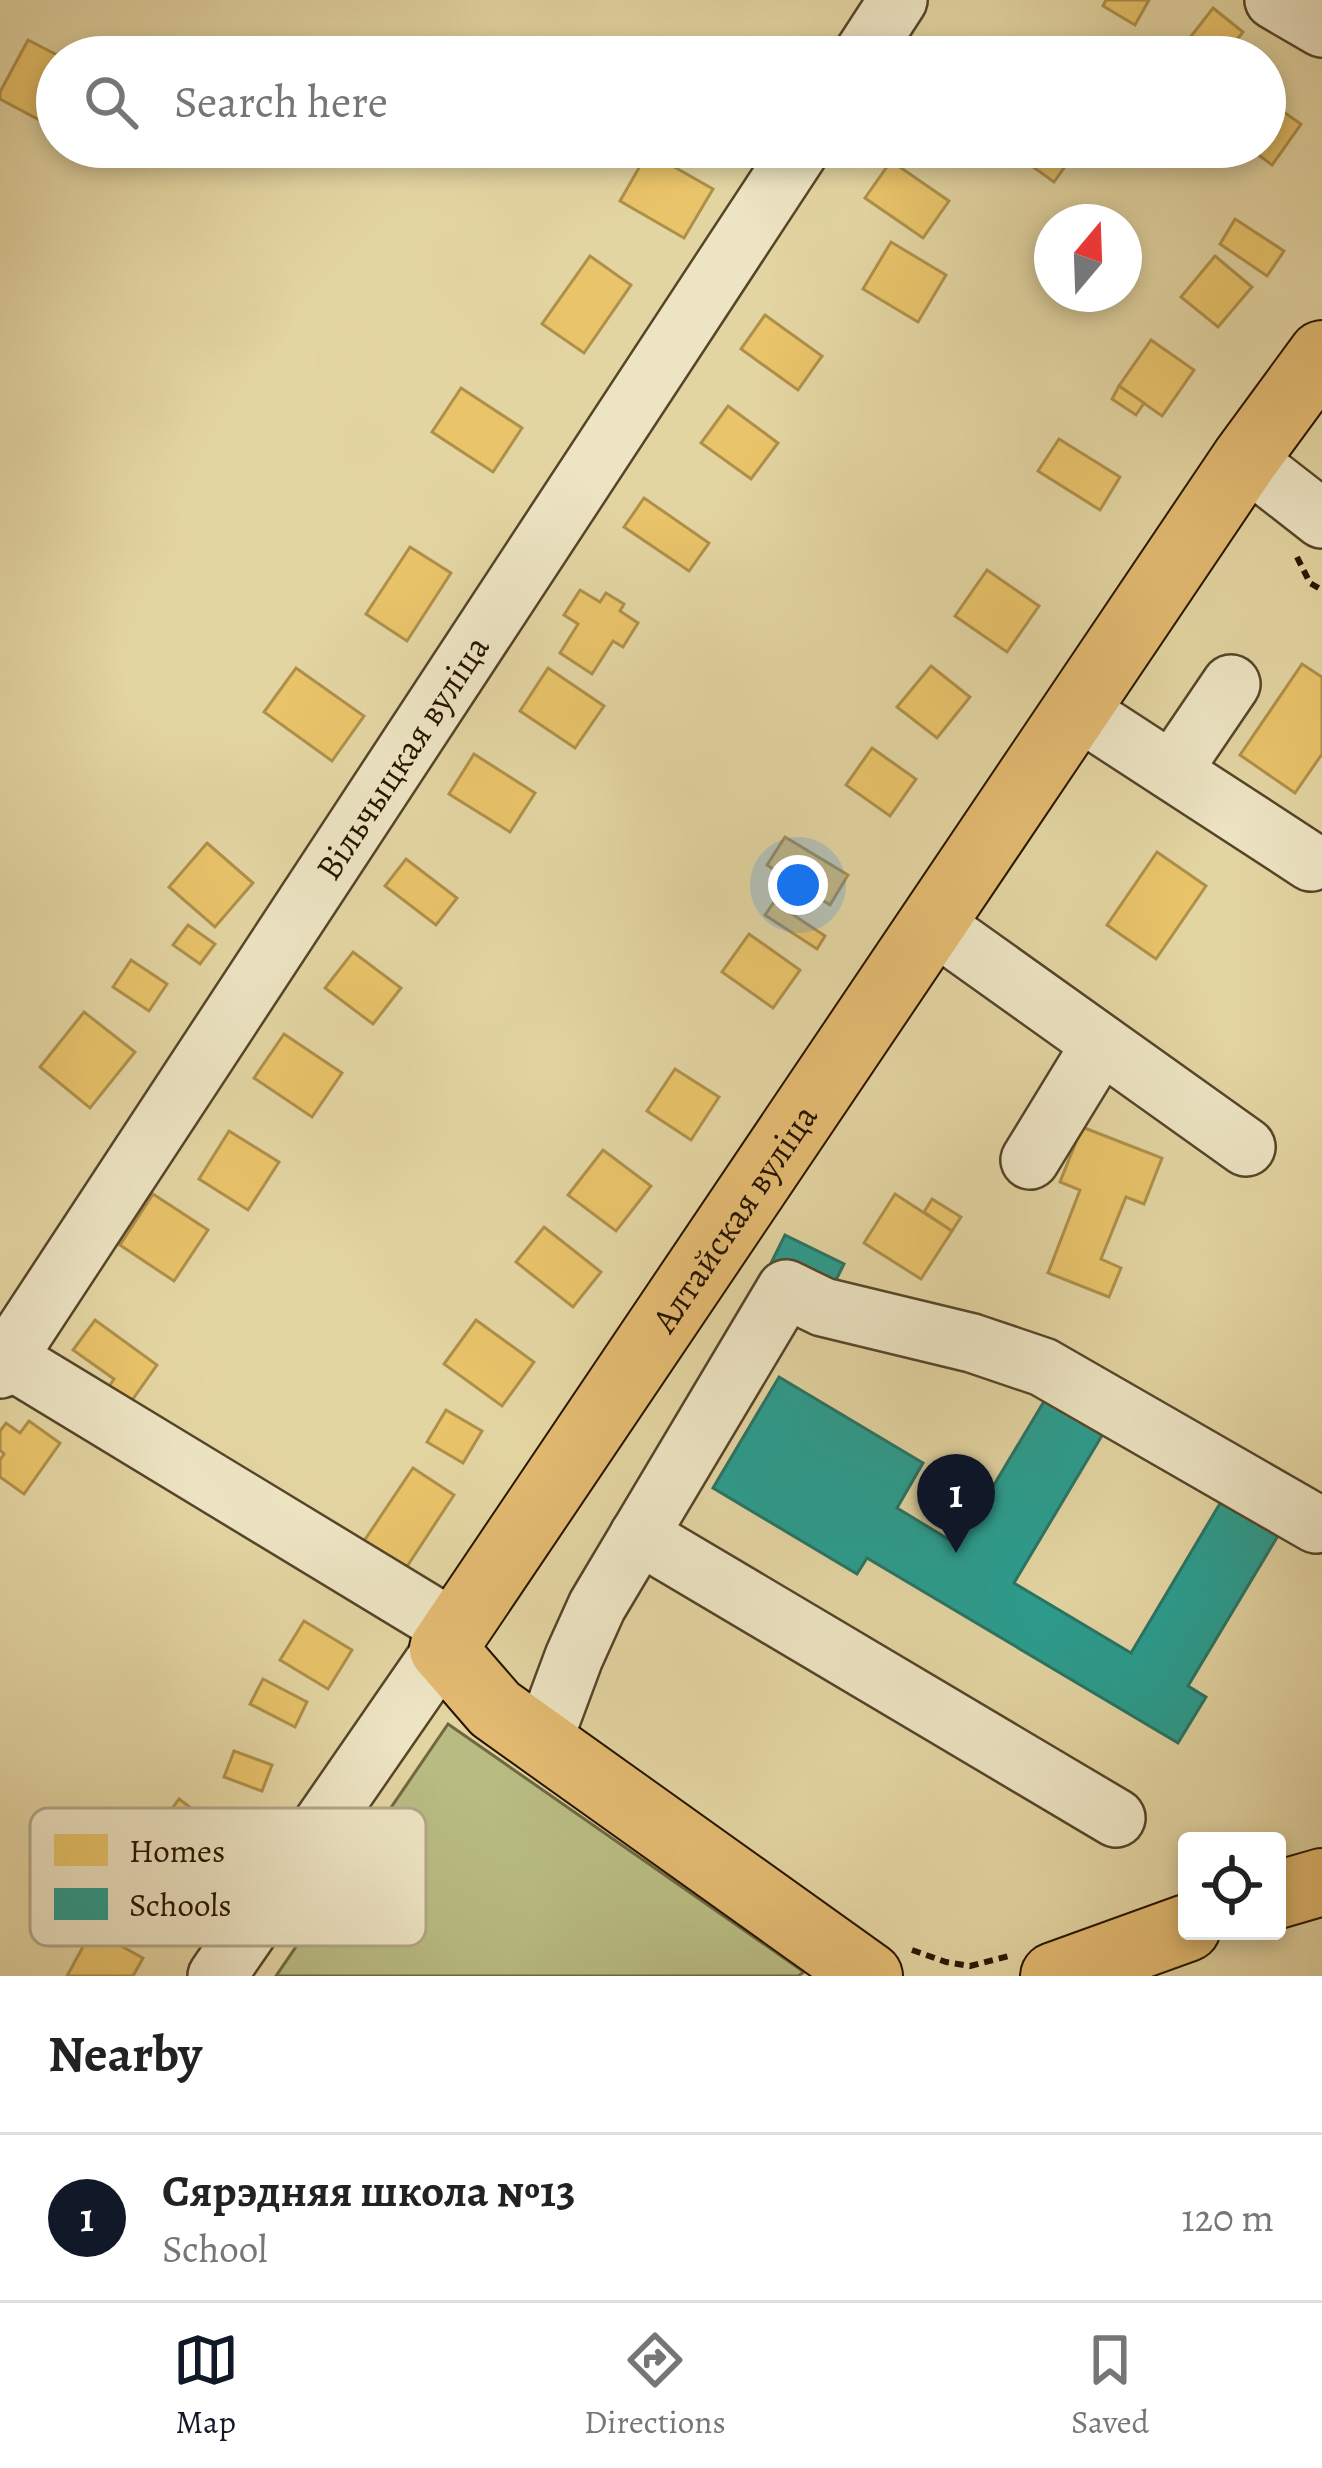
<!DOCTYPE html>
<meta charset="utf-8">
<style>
body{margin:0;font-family:Alegreya,serif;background:#f2f2f2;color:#222}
.controls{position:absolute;right:36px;bottom:36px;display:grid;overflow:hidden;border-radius:12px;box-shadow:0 6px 18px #0003}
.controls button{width:108px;height:108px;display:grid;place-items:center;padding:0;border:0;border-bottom:3px solid #e0e0e0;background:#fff;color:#222;font:60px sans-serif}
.compass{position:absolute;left:1034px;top:204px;width:108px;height:108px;border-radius:50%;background:#fff;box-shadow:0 6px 18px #0003;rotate:19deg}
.you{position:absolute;left:798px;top:885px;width:42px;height:42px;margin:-30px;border:9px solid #fff;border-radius:50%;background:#1a73e8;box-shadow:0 0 0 18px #1a73e833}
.badge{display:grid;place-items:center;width:78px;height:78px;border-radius:50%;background:#111827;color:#fff;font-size:39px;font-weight:700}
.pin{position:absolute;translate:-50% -99px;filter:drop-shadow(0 3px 6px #0008)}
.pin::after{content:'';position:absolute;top:63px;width:42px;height:36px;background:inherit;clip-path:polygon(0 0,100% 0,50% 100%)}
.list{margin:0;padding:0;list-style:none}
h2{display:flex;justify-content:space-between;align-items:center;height:156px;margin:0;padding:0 48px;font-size:51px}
h2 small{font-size:39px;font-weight:400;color:#767676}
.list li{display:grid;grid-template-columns:78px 1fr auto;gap:36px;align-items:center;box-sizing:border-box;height:168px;padding:0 48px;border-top:3px solid #e0e0e0}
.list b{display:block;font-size:45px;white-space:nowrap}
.list p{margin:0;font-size:39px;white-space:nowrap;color:#767676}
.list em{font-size:39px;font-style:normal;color:#767676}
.icon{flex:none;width:66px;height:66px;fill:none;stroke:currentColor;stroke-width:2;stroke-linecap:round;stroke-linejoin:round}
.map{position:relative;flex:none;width:1322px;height:1976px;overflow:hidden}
.search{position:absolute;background:#fff;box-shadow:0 6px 18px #0003;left:36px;right:36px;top:36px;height:132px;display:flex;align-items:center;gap:30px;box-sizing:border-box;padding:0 42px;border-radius:66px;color:#767676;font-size:45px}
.sheet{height:324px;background:#fff}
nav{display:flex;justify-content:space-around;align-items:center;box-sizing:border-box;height:168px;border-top:3px solid #e0e0e0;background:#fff;font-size:33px;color:#767676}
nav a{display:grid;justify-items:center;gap:6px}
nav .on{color:#111827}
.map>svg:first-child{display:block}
.green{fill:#b8bc82;stroke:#706841;stroke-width:3}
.homes{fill:#e9c46a;stroke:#af904a;stroke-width:3}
.schools{fill:#2a9d8f;stroke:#297464;stroke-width:3}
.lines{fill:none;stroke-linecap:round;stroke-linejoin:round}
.minor-casing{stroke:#564528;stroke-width:62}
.major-casing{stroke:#271500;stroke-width:70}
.path{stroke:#271500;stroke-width:6;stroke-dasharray:9 6;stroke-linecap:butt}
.minor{stroke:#ede4c3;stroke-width:57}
.major{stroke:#e2ba71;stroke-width:66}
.labels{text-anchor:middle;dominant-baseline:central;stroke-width:12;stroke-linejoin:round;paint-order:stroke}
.street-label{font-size:36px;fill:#271500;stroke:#ede4c3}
.key{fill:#ede4c3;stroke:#b2a688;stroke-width:3}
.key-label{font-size:33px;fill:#271500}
</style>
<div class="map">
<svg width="1322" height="1976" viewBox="0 0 1322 1976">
<rect width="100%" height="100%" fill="#e3d5a2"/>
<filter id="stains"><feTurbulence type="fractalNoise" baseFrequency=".00167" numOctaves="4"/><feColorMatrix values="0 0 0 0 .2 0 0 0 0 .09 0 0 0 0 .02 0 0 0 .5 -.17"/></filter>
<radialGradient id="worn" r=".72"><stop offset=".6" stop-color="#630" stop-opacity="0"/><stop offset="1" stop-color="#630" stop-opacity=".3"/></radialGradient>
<path class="green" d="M448,1724l356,248 -6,4h-522z"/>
<g class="homes">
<path d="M1106,0h43l-14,25 -32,-19z"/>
<path d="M1213,8l30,24 -20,25h-22l-16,-13z"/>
<path d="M28,40l33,17h-4v43l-12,23 -45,-24v-7z"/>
<path d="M1265,99l36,25 -29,41 -24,-18h17z"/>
<path d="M1009,147h70l-25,35 -46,-33z"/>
<path d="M648,152l65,37 -29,49 -64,-37z"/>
<path d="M891,161l58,40 -26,37 -58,-40z"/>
<path d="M1235,219l49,32 -17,25 -47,-32z"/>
<path d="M891,242l55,33 -28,47 -55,-33z"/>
<path d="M590,256l41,29 -47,68 -42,-29z"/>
<path d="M1215,256l37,31 -34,40 -37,-30z"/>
<path d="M765,315l57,41 -24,34 -57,-41z"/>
<path d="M1151,340l43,30 -32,46 -43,-30z"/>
<path d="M1119,386l25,17 -8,12 -24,-16z"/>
<path d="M461,388l61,40 -29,44 -61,-40z"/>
<path d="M728,406l50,37 -27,36 -50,-36z"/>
<path d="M1059,439l61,38 -20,33 -62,-39z"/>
<path d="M644,498l65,45 -20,28 -65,-44z"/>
<path d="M410,547l41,26 -44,68 -41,-27z"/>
<path d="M987,570l52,36 -32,46 -52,-36z"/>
<path d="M580,590l20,12 6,-9 18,11 -4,7 18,12 -15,24 -10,-6 -21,33 -32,-21 18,-29 -14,-9z"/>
<path d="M1302,664l20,13v77l-27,39 -55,-38z"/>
<path d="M931,666l39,31 -33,41 -40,-31z"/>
<path d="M296,668l68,48 -32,45 -68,-49z"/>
<path d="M548,668l56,38 -29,42 -55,-37z"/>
<path d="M872,748l44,31 -26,37 -44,-31z"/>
<path d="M474,754l61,39 -25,39 -61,-38z"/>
<path d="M785,837l63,38 -18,30 -63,-40z"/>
<path d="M207,843l46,40 -38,44 -46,-40z"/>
<path d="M1157,852l49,34 -50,73 -49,-34z"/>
<path d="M406,859l51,39 -21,27 -51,-39z"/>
<path d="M774,902l51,34 -8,13 -52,-34z"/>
<path d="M188,925l27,19 -15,20 -27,-19z"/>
<path d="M749,934l51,36 -27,38 -51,-36z"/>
<path d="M353,952l48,36 -28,36 -48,-36z"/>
<path d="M131,960l36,24 -18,27 -36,-24z"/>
<path d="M84,1012l51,40 -45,56 -50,-41z"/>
<path d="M284,1034l58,39 -30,44 -58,-39z"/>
<path d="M675,1069l44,28 -28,43 -44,-29z"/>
<path d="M1082,1127l80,31 -18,46 -18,-7 -25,62 20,9 -12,29 -61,-24 32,-83 -20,-8z"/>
<path d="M229,1131l50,31 -31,48 -49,-31z"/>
<path d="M603,1150l48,36 -35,45 -48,-36z"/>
<path d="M153,1194l55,36 -34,51 -54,-36z"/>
<path d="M895,1194l57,37 -31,48 -57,-36z"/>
<path d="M932,1199l29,18 -9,14 -28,-19z"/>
<path d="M544,1227l57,45 -28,35 -57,-45z"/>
<path d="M95,1320l62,45 -27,38 -22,-15 6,-9 -41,-29z"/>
<path d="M476,1320l58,42 -32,44 -58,-42z"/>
<path d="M446,1410l36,21 -19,32 -36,-21z"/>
<path d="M29,1421l31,22 -36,51 -24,-17v-17l4,-6 -4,-4v-19l6,-8 14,10z"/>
<path d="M413,1468l41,27 -48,73 -42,-27z"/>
<path d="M304,1621l48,29 -24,39 -48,-29z"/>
<path d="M263,1679l44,23 -12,25 -45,-23z"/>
<path d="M234,1751l38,14 -10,26 -38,-14z"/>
<path d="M179,1799l48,36 -34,46 -48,-36z"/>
<path d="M92,1930l51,28 -10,18h-66z"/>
</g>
<g class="schools">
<path d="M785,1235l59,29 -15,30 -59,-29z"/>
<path d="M779,1377l144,86 -26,45 61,37 97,-162 58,34 -99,166 117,70 100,-168 57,34 -100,167 18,11 -28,46 -311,-185 -10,16 -144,-86z"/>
</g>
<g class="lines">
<defs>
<g id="minor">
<path d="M1274,0l48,28"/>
<path d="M861,57l37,-57"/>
<path d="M1245,459l77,60"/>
<path d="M1076,709l235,153"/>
<path d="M1172,771l59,-87"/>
<path d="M932,923l314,224"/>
<path d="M1030,1160l71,-116"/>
<path d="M7,1358l448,272"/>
<path id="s1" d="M0,1369l802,-1222"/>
<path d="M639,1535l477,283"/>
<path d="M542,1743l32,-86 23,-51 189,-317 37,18 149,36 71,24 273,157"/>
<path d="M217,1976l226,-327"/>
</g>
<g id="major">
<path d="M1277,1895l45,-13"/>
<path id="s2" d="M869,1976l-374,-267 -52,-60 802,-1190 77,-105"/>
<path d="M1054,1976l133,-48"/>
</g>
</defs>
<use href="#minor" class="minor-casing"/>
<use href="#major" class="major-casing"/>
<g class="path">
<path d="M1297,557l13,26 12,7"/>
<path d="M912,1950l34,12 24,4 39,-10"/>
</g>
<use href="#minor" class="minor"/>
<use href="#major" class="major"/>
</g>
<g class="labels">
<g class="street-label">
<text stroke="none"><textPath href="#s1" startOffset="732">Вільчыцкая вуліца</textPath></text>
<text stroke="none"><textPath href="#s2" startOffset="1059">Алтайская вуліца</textPath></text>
</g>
</g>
<rect x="30" y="1808" width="396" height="138" rx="18" class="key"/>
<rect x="54" y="1834" width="54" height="32" fill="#e9c46a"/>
<rect x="54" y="1888" width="54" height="32" fill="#2a9d8f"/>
<g class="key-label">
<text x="129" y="1862">Homes</text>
<text x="129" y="1916">Schools</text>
</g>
<rect width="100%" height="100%" filter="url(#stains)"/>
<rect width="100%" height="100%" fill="url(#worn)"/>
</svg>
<div class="controls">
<button><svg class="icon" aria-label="locate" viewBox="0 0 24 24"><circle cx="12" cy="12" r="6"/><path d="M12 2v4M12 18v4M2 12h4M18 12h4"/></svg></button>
</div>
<svg class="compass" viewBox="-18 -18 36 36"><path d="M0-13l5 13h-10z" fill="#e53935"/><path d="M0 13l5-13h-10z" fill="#767676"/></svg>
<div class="you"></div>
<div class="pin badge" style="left:956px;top:1553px">1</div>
<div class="search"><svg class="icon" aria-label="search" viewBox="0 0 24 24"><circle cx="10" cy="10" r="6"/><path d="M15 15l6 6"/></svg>Search here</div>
</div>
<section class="sheet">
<h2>Nearby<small></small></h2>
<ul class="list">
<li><span class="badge">1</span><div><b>Сярэдняя школа №13</b><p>School</p></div><em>120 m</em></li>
</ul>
</section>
<nav>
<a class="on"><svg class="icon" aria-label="map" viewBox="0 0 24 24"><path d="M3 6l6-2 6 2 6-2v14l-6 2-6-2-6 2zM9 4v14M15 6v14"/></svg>Map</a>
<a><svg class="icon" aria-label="directions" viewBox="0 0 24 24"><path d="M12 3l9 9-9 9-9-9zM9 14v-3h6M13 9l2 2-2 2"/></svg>Directions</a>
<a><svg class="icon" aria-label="saved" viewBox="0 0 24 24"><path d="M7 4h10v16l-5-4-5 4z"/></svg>Saved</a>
</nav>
